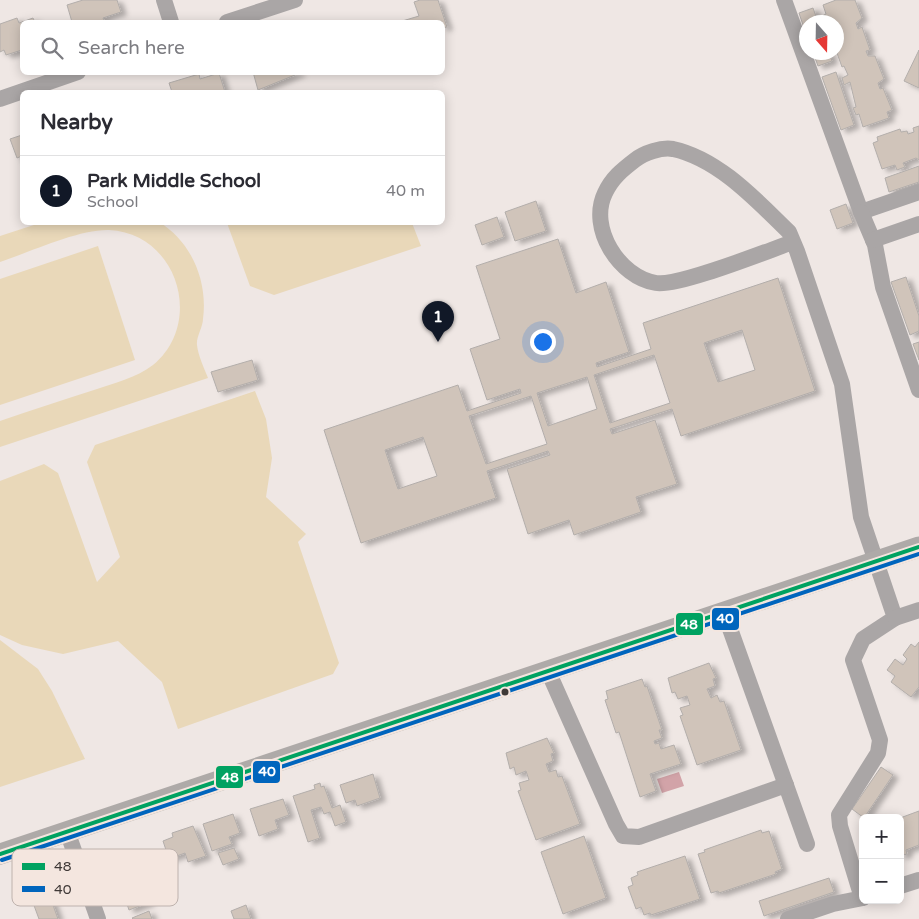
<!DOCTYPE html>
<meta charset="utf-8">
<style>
body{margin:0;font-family:"Varela Round",sans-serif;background:#f7f7f7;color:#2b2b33}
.controls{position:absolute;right:15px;bottom:15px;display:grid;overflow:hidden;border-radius:8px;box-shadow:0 2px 12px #0003}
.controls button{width:45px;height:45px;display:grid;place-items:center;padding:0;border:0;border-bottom:1px solid #e1e1e2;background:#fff;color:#2b2b33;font:25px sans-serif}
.compass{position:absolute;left:799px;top:15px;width:45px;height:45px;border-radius:50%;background:#fff;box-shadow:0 2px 12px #0003;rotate:160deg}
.you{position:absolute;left:542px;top:341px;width:18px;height:18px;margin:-12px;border:4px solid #fff;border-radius:50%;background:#1a73e8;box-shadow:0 0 0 8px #1a73e833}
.badge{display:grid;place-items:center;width:32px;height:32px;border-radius:50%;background:#111827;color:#fff;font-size:16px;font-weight:700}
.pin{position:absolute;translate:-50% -41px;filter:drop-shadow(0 1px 2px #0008)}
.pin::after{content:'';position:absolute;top:26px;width:18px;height:15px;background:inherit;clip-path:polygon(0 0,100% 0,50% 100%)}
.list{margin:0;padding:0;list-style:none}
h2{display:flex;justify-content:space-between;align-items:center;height:65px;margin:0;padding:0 20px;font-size:21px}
h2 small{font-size:16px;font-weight:400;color:#7c7c81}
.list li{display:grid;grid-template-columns:32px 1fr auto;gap:15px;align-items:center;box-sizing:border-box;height:70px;padding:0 20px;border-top:1px solid #e1e1e2}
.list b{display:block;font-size:19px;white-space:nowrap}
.list p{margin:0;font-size:16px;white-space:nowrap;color:#7c7c81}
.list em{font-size:16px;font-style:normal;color:#7c7c81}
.icon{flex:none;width:28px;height:28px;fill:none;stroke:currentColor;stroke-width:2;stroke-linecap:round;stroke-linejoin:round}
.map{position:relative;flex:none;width:919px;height:919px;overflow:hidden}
.search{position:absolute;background:#fff;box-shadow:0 2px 12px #0003;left:20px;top:20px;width:425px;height:55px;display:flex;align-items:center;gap:12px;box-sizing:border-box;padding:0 18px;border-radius:8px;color:#7c7c81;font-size:19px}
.panel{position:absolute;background:#fff;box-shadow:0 2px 12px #0003;left:20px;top:90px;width:425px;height:135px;border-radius:8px}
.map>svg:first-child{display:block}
.green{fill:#e9d8b9}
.water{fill:#d2a3a8}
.building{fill:#d0c4ba;stroke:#b3aeab;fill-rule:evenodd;filter:url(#shadow)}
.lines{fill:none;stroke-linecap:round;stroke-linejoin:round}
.minor{stroke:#aaa6a6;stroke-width:16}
.major{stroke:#aeaaa8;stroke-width:21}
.bus-1-casing{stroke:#f4e6df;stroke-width:8}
.bus-2-casing{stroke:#f4e6df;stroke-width:8}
.bus-1{stroke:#00a261;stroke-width:4}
.bus-2{stroke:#0065bd;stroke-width:4}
.bus-dot{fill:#3f3937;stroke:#f4e6df;stroke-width:2}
.key{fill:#f4e6df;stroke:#beb2ad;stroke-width:1}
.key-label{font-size:14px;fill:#3f3937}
.line-badge{stroke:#f4e6df;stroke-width:2}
.badge-label{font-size:14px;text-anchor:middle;font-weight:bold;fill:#fff}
</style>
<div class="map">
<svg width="919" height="919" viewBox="0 0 919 919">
<defs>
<filter id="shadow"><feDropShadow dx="5.5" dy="3" stdDeviation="2.5" flood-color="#0004"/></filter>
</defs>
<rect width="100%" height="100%" fill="#efe7e4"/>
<g class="green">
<path d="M159,222c33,20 49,60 44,97 0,8 -7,18 -6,26 1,10 7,23 11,33l-208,69v-26c31,-11 63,-21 94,-31 20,-7 42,-12 59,-25 52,-43 24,-132 -44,-135 -30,-1 -79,22 -109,32v-26l40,-13z"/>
<path d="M227,223h185l9,23 -147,49 -24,-9z"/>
<path d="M98,246l37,114 -135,45v-126z"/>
<path d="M255,391l11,28 6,39 -6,39 40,37 -8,8 41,121 -6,11 -155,55 -16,-47 -44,-41 -55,13 -41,-9 -22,-10v-154l44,-17 14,9 39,109 23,-25 -33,-95 8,-17z"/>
<path d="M0,640l38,29 14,22 33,68 -85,28z"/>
</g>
<path class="water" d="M679,772l5,14 -22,7 -5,-14z"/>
<g class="building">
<path d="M83,0h34l4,12 -18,6 2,4h-33l-5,-17z"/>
<path d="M420,0h18l9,27 -5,1v-6h-43l20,-6 -5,-14z"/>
<path d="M836,0h19l7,18 -6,5 2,6 4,-2 8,23 -4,1 2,5h7l9,23 -6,4 2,6 3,-1 9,22 -5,2 2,6 -26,9 -4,-13 -3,1 -3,-7 3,-1 -6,-25 -6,3 -2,-7 6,-3 -4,-9 -2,1 -5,-14 -4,-1h3v-30h-14l-2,-5 6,-3 -3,-9z"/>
<path d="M813,8l5,14h-12v12l-7,-21z"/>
<path d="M17,18l2,5 14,-5 2,4h-13v28l-16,5 -2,-5 -4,2v-28z"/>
<path d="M919,50v38l-15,-7z"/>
<path d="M813,52h16l3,9 -14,5z"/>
<path d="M253,72h47v1l-42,17z"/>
<path d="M836,72l18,53 -13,5 -19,-53z"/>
<path d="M219,73l6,19h-53l-3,-9 30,-9 1,5z"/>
<path d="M919,126v34l-3,-2 -13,5 2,4 -8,3 -2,-5 -13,4 -9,-26 5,-2 -1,-4 23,-8 1,3 6,-1 1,3 6,-2 -1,-4z"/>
<path d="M22,135v21l-5,2 -7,-19z"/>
<path d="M919,166v16l-30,10 -4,-14z"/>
<path d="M536,201l10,30 -31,10 -10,-29z"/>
<path d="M846,204l7,19 -16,6 -7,-19z"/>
<path d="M497,217l7,20 -22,8 -7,-20z"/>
<path d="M558,239l18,54 30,-11 23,70 -33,11 1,4 54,-18 -8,-26 135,-45 37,113 -134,45 -9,-27 -62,20 2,5 43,-14 22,64 -41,13 5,15 -67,23 -5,-15 -41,14 -21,-65 43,-14 -2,-4 -61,20 9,27 -135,45 -37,-113 134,-45 9,26 54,-18 -1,-4 -33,11 -17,-51 30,-10 -24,-73zM742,330l13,40 -37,12 -14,-39zM654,355l16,48 -60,20 -16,-48zM587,377l10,32 -49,17 -11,-33zM531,396l16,48 -61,20 -17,-48zM423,437l14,39 -39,13 -13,-39z"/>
<path d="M906,277l13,39v15l-9,4 -19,-53z"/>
<path d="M919,342v18l-6,-16z"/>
<path d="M252,360l6,20 -40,12 -7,-20z"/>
<path d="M919,642v45l-8,10 -20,-15 4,-6 -8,-6 8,-11 8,6 4,-6 -4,-4 8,-11 4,3z"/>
<path d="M709,663l7,15 -3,1 2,7 -8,3 4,9 6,-3 3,7 4,-1 17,49 -44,15 -17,-49 3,-1 -3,-7 10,-3 -3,-9 -9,3 -3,-7 -3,1 -4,-15z"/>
<path d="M642,679l3,8 2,-1 15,44h-3l3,8 -8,3 1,3 4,-1 2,6 13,-4 7,19 -31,10 6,17 -16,6 -21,-65 -3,1 -11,-33 3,-1 -2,-8z"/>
<path d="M547,738l7,15 -3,1 2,7 -7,3 3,8 7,-2 2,7 4,-1 18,48 -44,16 -18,-49 3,-1 -2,-7 10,-3 -3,-9 -10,4 -2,-8 -4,2 -4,-16z"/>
<path d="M881,767l12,8 -29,43 -12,-9z"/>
<path d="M373,774l7,24 -23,8 -2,-6 -9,3 -6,-18z"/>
<path d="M320,783l1,4 3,-1 8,22 8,-3 6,17 -11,4 -5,-14 -6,2 -3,-7 -10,3 9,28 -12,4 -15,-46 22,-7 -1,-4z"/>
<path d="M283,799l6,16 -14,5 3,9 -19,7 -9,-27z"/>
<path d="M919,811v34l-13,5 1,4 -7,2v-38z"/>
<path d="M233,814l7,19 -11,4 3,7 -20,7 -9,-27z"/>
<path d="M193,826l13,30 -18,6 -3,-9 -16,6 -6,-18 10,-4 -1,-4z"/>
<path d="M761,830l1,3 7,-2 13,38 -7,3 1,2 -57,19 -1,-2 -7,2 -13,-39 7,-2 -1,-2z"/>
<path d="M584,836l22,62 -43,16 -22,-62z"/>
<path d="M234,848l5,11 -16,6 -5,-12z"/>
<path d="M133,856l17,46 -21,8 -12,-36 2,-1 -4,-11z"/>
<path d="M685,856l15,43 -49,16 -1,-2 -6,2 -3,-8 -5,2 -8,-22 5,-2 -2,-7 7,-3 -1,-3z"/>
<path d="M829,878l5,14 -70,24 -5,-15z"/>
<path d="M49,894l9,25h-19l-7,-19z"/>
<path d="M246,905l5,14h-17l-3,-8z"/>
<path d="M149,911l3,8h-19l-1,-1z"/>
</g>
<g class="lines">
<g class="minor">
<path d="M164,0l7,22"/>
<path d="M784,0l77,212 58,-20"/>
<path d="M227,22l68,-22"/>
<path d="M0,99l78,-27"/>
<path d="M861,212l14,33 8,42 36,103"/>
<path d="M873,240l46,-16"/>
<path d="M793,242c-26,9 -115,45 -137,41 -37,-6 -68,-55 -51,-90 7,-15 17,-23 30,-33 9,-7 26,-13 38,-11 46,10 84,52 116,83l8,19 45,133 19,133 34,101 -32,21 -10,21 27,80 -2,13 -39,62 1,11 22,72"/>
<path d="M724,612l83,232"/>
<path d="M895,618l24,-8"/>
<path d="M548,671l68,153 7,12 16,1 147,-52"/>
<path d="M67,831l31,88"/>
<path d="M900,886l19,-6"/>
<path d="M788,919l45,-15 30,-6"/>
</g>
<path class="major" d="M0,854l919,-307"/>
<defs>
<path id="bus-1" d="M0,854l919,-307"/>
<path id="bus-2" d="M2,860l917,-306"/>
</defs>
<use href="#bus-1" class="bus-1-casing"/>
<use href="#bus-2" class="bus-2-casing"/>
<use href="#bus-1" class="bus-1"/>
<use href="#bus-2" class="bus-2"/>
</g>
<circle class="bus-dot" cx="505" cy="692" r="4.5"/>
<rect x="12" y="849" width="166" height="57" rx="8" class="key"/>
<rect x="22" y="863" width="23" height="7" fill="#00a261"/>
<rect x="22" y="886" width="23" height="6" fill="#0065bd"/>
<g class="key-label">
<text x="54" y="871">48</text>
<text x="54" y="894">40</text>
</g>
<g class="line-badge">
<rect x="711" y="607" width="29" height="24" rx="5" fill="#0065bd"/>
<rect x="675" y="612" width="29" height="24" rx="5" fill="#00a261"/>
<rect x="252" y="760" width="29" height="24" rx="5" fill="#0065bd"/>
<rect x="215" y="765" width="29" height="24" rx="5" fill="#00a261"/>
</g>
<g class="badge-label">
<text x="725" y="623">40</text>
<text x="689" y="629">48</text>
<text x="267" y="776">40</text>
<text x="230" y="782">48</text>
</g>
</svg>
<div class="controls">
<button>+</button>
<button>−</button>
</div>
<svg class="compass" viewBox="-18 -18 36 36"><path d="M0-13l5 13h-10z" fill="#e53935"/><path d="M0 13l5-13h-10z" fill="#7c7c81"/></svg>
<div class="you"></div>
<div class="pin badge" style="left:438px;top:342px">1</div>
<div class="search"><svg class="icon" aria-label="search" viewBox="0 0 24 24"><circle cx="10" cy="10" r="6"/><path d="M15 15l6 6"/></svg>Search here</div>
<section class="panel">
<h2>Nearby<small></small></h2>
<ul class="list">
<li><span class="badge">1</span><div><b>Park Middle School</b><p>School</p></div><em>40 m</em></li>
</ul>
</section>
</div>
